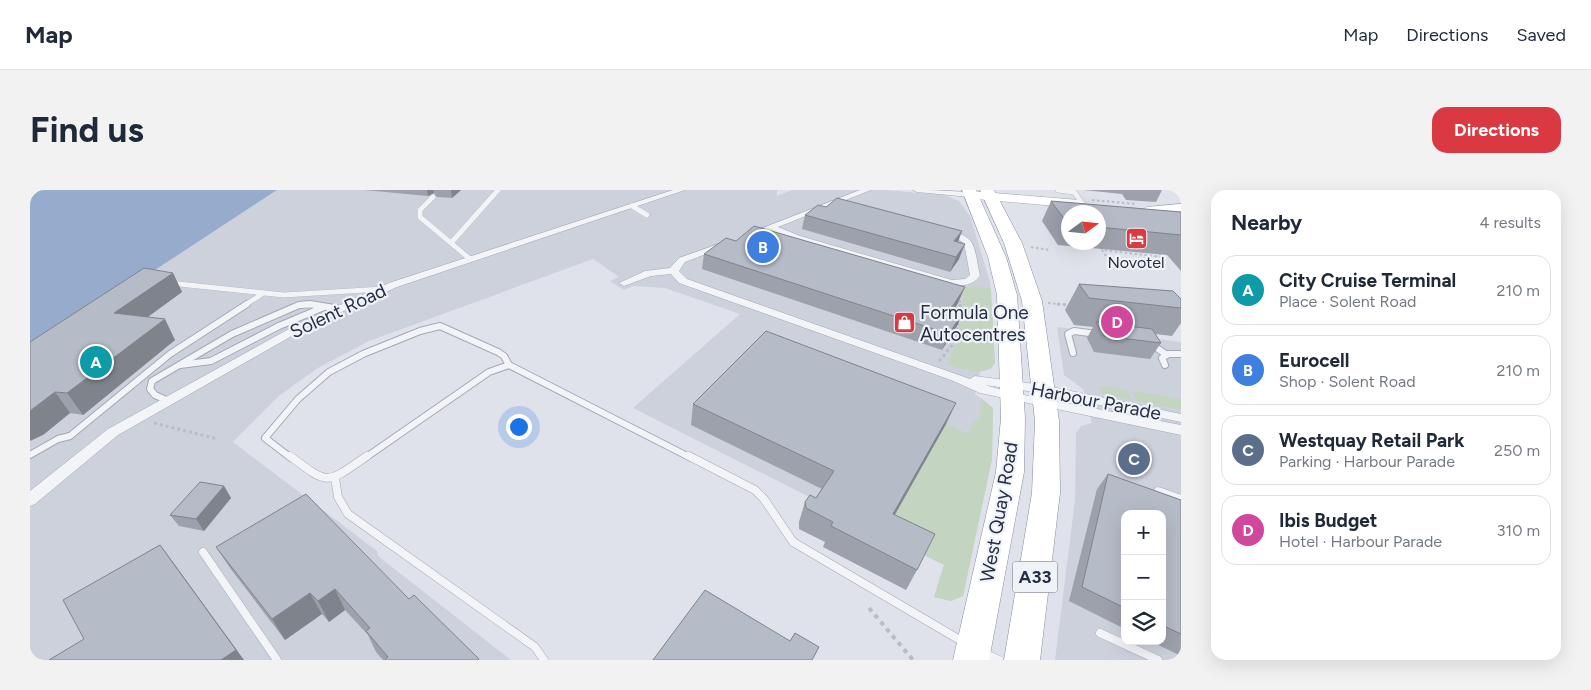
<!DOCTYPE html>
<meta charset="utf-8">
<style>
body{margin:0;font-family:Figtree,sans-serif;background:#f2f2f3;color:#1f2937}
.controls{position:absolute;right:15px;bottom:15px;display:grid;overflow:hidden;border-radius:10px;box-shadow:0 5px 20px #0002}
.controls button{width:45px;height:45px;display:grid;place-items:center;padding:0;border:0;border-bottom:1px solid #e0e1e3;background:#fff;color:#1f2937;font:25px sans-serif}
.compass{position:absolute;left:1031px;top:15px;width:45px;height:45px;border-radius:50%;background:#fff;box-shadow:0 5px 20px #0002;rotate:75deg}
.you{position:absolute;left:488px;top:236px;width:18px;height:18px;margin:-12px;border:4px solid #fff;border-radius:50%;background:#1a73e8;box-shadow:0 0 0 8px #1a73e833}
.badge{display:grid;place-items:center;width:32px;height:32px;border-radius:50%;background:#da3941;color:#fff;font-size:16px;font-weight:700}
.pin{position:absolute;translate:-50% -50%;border:2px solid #fff;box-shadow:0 1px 5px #0006}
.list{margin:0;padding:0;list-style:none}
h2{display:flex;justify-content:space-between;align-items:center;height:65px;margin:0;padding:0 20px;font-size:21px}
h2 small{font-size:16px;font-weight:400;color:#747a83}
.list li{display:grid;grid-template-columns:32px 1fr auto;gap:15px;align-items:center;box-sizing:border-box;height:70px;margin:0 10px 10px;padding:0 10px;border:1px solid #e0e1e3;border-radius:15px}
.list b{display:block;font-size:19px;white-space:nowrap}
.list p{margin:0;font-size:16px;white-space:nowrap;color:#747a83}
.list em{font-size:16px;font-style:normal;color:#747a83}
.icon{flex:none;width:28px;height:28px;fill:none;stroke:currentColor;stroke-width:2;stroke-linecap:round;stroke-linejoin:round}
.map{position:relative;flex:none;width:1151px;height:470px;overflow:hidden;border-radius:15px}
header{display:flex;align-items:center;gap:30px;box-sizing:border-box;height:70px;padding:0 25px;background:#fff;border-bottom:1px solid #e0e1e3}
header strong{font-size:24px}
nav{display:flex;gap:28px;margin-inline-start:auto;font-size:18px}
.intro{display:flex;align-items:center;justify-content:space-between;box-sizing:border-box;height:120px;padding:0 30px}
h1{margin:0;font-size:35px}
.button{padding:12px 22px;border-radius:15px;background:#da3941;color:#fff;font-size:18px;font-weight:700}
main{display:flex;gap:30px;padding:0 30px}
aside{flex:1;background:#fff;border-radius:15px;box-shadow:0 5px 20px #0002}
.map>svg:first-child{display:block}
.built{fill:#cdd1dc;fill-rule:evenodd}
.green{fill:#c3d5c0}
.water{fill:#97accd}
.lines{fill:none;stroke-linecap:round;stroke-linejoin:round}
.lane-far2-casing{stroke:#a4a8b5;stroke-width:5.5}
.lane-far1-casing{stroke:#a4a8b5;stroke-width:8}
.lane-casing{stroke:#a4a8b5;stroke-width:9}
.street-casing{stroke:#a4a8b5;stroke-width:1}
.primary-casing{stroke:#9da5b7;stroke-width:1}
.highway-casing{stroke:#858ea2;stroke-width:1}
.path-far2{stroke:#b9bdc5;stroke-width:2;stroke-dasharray:2.5 2.5;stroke-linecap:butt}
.path-far1{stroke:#b9bdc5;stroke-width:3;stroke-dasharray:3 3;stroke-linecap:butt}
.path{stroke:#b9bdc5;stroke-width:4;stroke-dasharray:4.5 4.5;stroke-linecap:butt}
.lane-far2{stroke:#f2f4f8;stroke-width:5}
.lane-far1{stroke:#f2f4f8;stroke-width:6}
.lane{stroke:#f2f4f8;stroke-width:8}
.street{fill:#f2f4f8;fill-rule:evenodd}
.primary{fill:#fff;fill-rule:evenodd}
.highway{fill:#fff;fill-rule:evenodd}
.wall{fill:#9da1ac;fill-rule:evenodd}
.shaded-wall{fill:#7f838c}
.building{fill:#b6bbc8;stroke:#7f838c}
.labels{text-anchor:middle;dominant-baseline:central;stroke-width:4.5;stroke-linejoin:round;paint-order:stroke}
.far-poi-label{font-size:16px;fill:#262e43;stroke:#eff2f7}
.shield{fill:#eff2f7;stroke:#626979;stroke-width:1}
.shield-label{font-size:18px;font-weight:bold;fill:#262e43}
.street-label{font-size:19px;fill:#262e43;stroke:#eff2f7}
.poi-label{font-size:19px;fill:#262e43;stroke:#eff2f7;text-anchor:start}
</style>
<header>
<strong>Map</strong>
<nav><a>Map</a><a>Directions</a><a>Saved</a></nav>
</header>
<div class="intro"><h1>Find us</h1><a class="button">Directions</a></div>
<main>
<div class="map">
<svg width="1151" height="470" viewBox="0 0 1151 470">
<rect width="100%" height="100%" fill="#dfe2ea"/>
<g class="built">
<path d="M247,0h500v6l15,-6h93l59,5 15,6 11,15 20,66 5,81 -4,6 -11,3 -5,22 18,14 -1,51 -29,137 -12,5 -17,-4 10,-32 -311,-157 107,-94 -75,-26 -32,-2 -9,4 -14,-9 9,-4 -26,-18 -224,82 -51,27 -38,27 -47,47 144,109 1,5 133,104h-481v-308z"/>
<path d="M1027,137l124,15v318h-126l20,-160 1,-67 5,-7 11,-3 -9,-34 -19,-14zM1095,324h37v127h-37z"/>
</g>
<g class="green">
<path d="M945,96l16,3 4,74c-12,15 -32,6 -48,2 10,-23 15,-46 16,-72l-4,-4z"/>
<path d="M1069,196l27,4 6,10 -30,-6z"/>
<path d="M1102,201l49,8v11l-44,-9z"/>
<path d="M951,208l12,10 -1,51 -29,137 -12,5 -17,-4 10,-32 -48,-24 -70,-50 120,-67 23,10 4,-11 8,-6z"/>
</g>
<path class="water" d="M0,0h247l-247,162z"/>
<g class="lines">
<defs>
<g id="lane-far2">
<path d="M1028,0l16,2 9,12"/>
<path d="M403,7l-13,13v7l50,42"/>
<path d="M602,16l15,9"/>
<path d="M421,53l47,-53"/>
<path d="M139,93l115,12 98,-6"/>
<path d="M215,115l17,-11"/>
<path d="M269,115h17"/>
</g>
<g id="lane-far1">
<path d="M1121,154l16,11"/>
<path d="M1043,163l-5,-19 6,-3 23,3"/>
<path d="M150,175l31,-4 68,-35 45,-19"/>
<path d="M479,175l182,93"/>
<path d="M1135,175l-3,-7 6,-4h13"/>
<path d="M136,210l-11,-5 -5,-6 2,-8 80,-47 67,-29 11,-1 30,5"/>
<path d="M0,265l28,-16 12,-3 100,-82 77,-50"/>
<path d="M261,268l-26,-20 33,-39 31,-27 34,-18 57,-23 20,-5 58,26 6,4 5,9"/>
<path d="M335,268l124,-86 20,-7"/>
</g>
<g id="lane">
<path d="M260,266c40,30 36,28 77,0"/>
<path d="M659,266l66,34 9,9 29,43 172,101"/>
<path d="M305,288l3,19 10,17 187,133 9,13"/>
<path d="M1128,301l23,8"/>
<path d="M173,362l74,108"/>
<path d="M1070,443l58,27"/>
<path d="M953,463l16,7"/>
</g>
<g id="street">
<path d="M643,0h12l-288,97 -93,42 -186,106 -83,69 -5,2v-15l78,-62 188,-104 93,-42z"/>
<path d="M830,0h11l-93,37 22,9 152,44 13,-1 5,-4 -6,-32 -9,-6 -18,-6 5,-3c36,9 31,15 38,48 -8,10 -16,9 -28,10l-158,-46 -24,-9 -20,7 -5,-3z"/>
<path d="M883,0c15,0 50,0 61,5l-4,2 -53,-5z"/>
<path d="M694,52l8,2 -47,18 -6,9 8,8 283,100 5,-3 67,9 139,29v8l-139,-29 -57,-8 28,8 168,32v10l-201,-42 -29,-13 -272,-97 -8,-9 -20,2 -27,10 -5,-3 26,-12 25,-3 9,-10z"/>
</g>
<g id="primary">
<path d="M940,1l109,9 7,4 -7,4 -114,-10 -1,-3 1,-3z"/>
<path d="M1151,14v8l-34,3 -7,-4 7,-4z"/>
</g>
<g id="highway">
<path d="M932,0h14l30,67 11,38 8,123 -1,54 -35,188h-36l43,-188 5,-54 -4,-123 -9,-38z"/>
<path d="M950,0h14l28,53 20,58 17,120 1,72 -20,167h-36l28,-167 3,-72 -13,-120 -18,-58z"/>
</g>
</defs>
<use href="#lane-far2" class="lane-far2-casing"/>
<use href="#lane-far1" class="lane-far1-casing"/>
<use href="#lane" class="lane-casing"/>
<use href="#street" class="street-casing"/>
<use href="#primary" class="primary-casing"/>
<use href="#highway" class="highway-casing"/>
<g class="path-far2">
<path d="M1062,10l44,4"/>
<path d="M1001,57l19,3"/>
<path d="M1076,66l-4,-6 60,7 -3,-5"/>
<path d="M930,105v10"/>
<path d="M1018,113l23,2"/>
</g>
<g class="path-far1">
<path d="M930,114v8"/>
<path d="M1027,114l14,1"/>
<path d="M909,171l15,-18 4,-20"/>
<path d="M124,233l64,16"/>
</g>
<path class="path" d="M839,418l44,52"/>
<use href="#lane-far2" class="lane-far2"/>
<use href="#lane-far1" class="lane-far1"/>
<use href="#lane" class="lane"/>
<use href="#street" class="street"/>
<use href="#primary" class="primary"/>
<use href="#highway" class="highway"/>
</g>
<g class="wall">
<path d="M334,0h97l-9,8 -15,-1 -3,-4 -6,3z"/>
<path d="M1054,0h78l-6,12 -30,-2 -4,-6z"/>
<path d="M1021,11l130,11v59l-14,-16 -109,-10 -16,-24zM1038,22h30v30h-30z"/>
<path d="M775,25l153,27 1,17 -9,13 -148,-43z"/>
<path d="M674,64l254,49 -3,5 9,2 -7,16 -15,24 -240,-81z"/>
<path d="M143,83l9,19 -35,25 28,23 -92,75 -13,-2 -27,22 -13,-93z"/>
<path d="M1049,94l102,15v24l-9,13 -17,-2 6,9 -11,16 -56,-7 -7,-14 6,-11 -19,-2 -9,-15z"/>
<path d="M663,214l253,20 -51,91 22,55 -11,20 -83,-43 2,-5 -26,-13v-7l6,-20 11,-4 6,-9 -131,-64z"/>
<path d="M1078,284l73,26v156l-31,-15h12v-127h-37v115l-56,-28 28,-112z"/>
<path d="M194,296l7,12 -27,33 -25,-5 -9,-11z"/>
<path d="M186,357l193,52 70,61h-96l-7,-8 -8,-17 -23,-25 -16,12 -7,-8 -37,26 -55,-72z"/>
</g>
<g class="shaded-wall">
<path d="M397,0h6l1,3 -6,3z"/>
<path d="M421,0h10l-9,8z"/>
<path d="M932,41l-5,14 -9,11 6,-15z"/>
<path d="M935,54l-6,15 -9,13 6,-15z"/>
<path d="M143,83l9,19 -56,41 -12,-20z"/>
<path d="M935,97l-7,16 -12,19 6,-15z"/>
<path d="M934,120l-7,16 -15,24 7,-16z"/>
<path d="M135,129l10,21 -92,75 -16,-22z"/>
<path d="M25,202l15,21 -27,22 -13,6v-30z"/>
<path d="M926,213l-10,21 -63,111 10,-21z"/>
<path d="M194,296l7,12 -27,33 -8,-12z"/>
<path d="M130,355l15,20 69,95h-23z"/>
<path d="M305,399l10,21 -16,12 -11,-21z"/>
<path d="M280,403l12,21 -37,26 -13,-21z"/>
</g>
<g class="building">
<path d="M807,8l125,33 -8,10 11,3 -9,13 -151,-42 13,-10 8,2z"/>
<path d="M1021,11l130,11v23l-83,-8v-15h-30v12z"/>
<path d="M724,36l211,61 -13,20 12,3 -15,24 -245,-80 22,-16 10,3z"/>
<path d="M114,78l29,5 -59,40 51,6 -98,74 -12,-1 -25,19v-69z"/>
<path d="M1049,94l94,7 8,8v9l-92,-10z"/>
<path d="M1066,132l56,7 9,14 -57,-7z"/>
<path d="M736,141l190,72 -63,111 42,20 -18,36 -86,-44 2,-4 -27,-14 -1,-6 5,-7 6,3 18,-27 -141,-67z"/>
<path d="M1078,284l73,26v134l-19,-9v-111h-37v94l-43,-21z"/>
<path d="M170,292l24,4 -28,33 -26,-4z"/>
<path d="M276,304l103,105 5,-4 65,64 -1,1h-93l3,-3 -22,-26 4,-3 -35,-39 -17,12 -8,-8 -38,26 -56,-72z"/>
<path d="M130,355l76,105 -15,10h-172l35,-21 -21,-39z"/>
<path d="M675,400l85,51 5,-8 24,14 -7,13h-159z"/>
</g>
<defs>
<symbol id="hotel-square" viewBox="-11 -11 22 22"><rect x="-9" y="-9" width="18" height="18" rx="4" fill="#da3941" stroke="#eff2f7"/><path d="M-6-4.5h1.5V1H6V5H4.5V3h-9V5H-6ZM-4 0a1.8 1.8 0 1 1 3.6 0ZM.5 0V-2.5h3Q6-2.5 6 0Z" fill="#fff"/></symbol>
<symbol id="shop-square" viewBox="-11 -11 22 22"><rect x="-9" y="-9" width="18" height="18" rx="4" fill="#da3941" stroke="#eff2f7"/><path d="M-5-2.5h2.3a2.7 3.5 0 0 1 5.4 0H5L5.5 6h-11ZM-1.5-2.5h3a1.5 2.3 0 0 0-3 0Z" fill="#fff"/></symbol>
</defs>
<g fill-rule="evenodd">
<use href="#hotel-square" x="1094" y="36" width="25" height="25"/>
<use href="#shop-square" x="862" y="120" width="25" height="25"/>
</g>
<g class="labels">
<g class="far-poi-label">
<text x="1106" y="72">Novotel</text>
</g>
<rect class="shield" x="982.5" y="371.5" width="45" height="31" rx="4"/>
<g class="shield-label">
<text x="1005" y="387">A33</text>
</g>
<g class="street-label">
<text transform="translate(308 121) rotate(-25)">Solent Road</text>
<text transform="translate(1066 211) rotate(11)">Harbour Parade</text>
<text transform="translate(969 322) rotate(-80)">West Quay Road</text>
</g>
<g class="poi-label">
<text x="890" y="122">Formula One<tspan x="890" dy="22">Autocentres</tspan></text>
</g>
</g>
</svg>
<div class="controls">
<button>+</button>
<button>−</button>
<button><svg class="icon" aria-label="layers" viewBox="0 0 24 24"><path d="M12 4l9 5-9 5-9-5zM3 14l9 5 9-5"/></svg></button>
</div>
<svg class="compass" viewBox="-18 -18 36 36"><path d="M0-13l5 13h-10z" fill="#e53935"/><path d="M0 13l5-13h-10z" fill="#747a83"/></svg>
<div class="you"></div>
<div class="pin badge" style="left:66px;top:172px;background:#0f9aa8">A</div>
<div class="pin badge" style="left:733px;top:57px;background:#3f7fe0">B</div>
<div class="pin badge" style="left:1104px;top:269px;background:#5c6f8a">C</div>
<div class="pin badge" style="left:1087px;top:132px;background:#d1479c">D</div>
</div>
<aside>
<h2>Nearby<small>4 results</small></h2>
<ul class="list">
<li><span class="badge" style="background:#0f9aa8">A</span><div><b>City Cruise Terminal</b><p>Place · Solent Road</p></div><em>210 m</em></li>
<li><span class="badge" style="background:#3f7fe0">B</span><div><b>Eurocell</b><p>Shop · Solent Road</p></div><em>210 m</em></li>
<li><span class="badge" style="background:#5c6f8a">C</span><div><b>Westquay Retail Park</b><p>Parking · Harbour Parade</p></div><em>250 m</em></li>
<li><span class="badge" style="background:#d1479c">D</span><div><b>Ibis Budget</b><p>Hotel · Harbour Parade</p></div><em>310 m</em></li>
</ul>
</aside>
</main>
